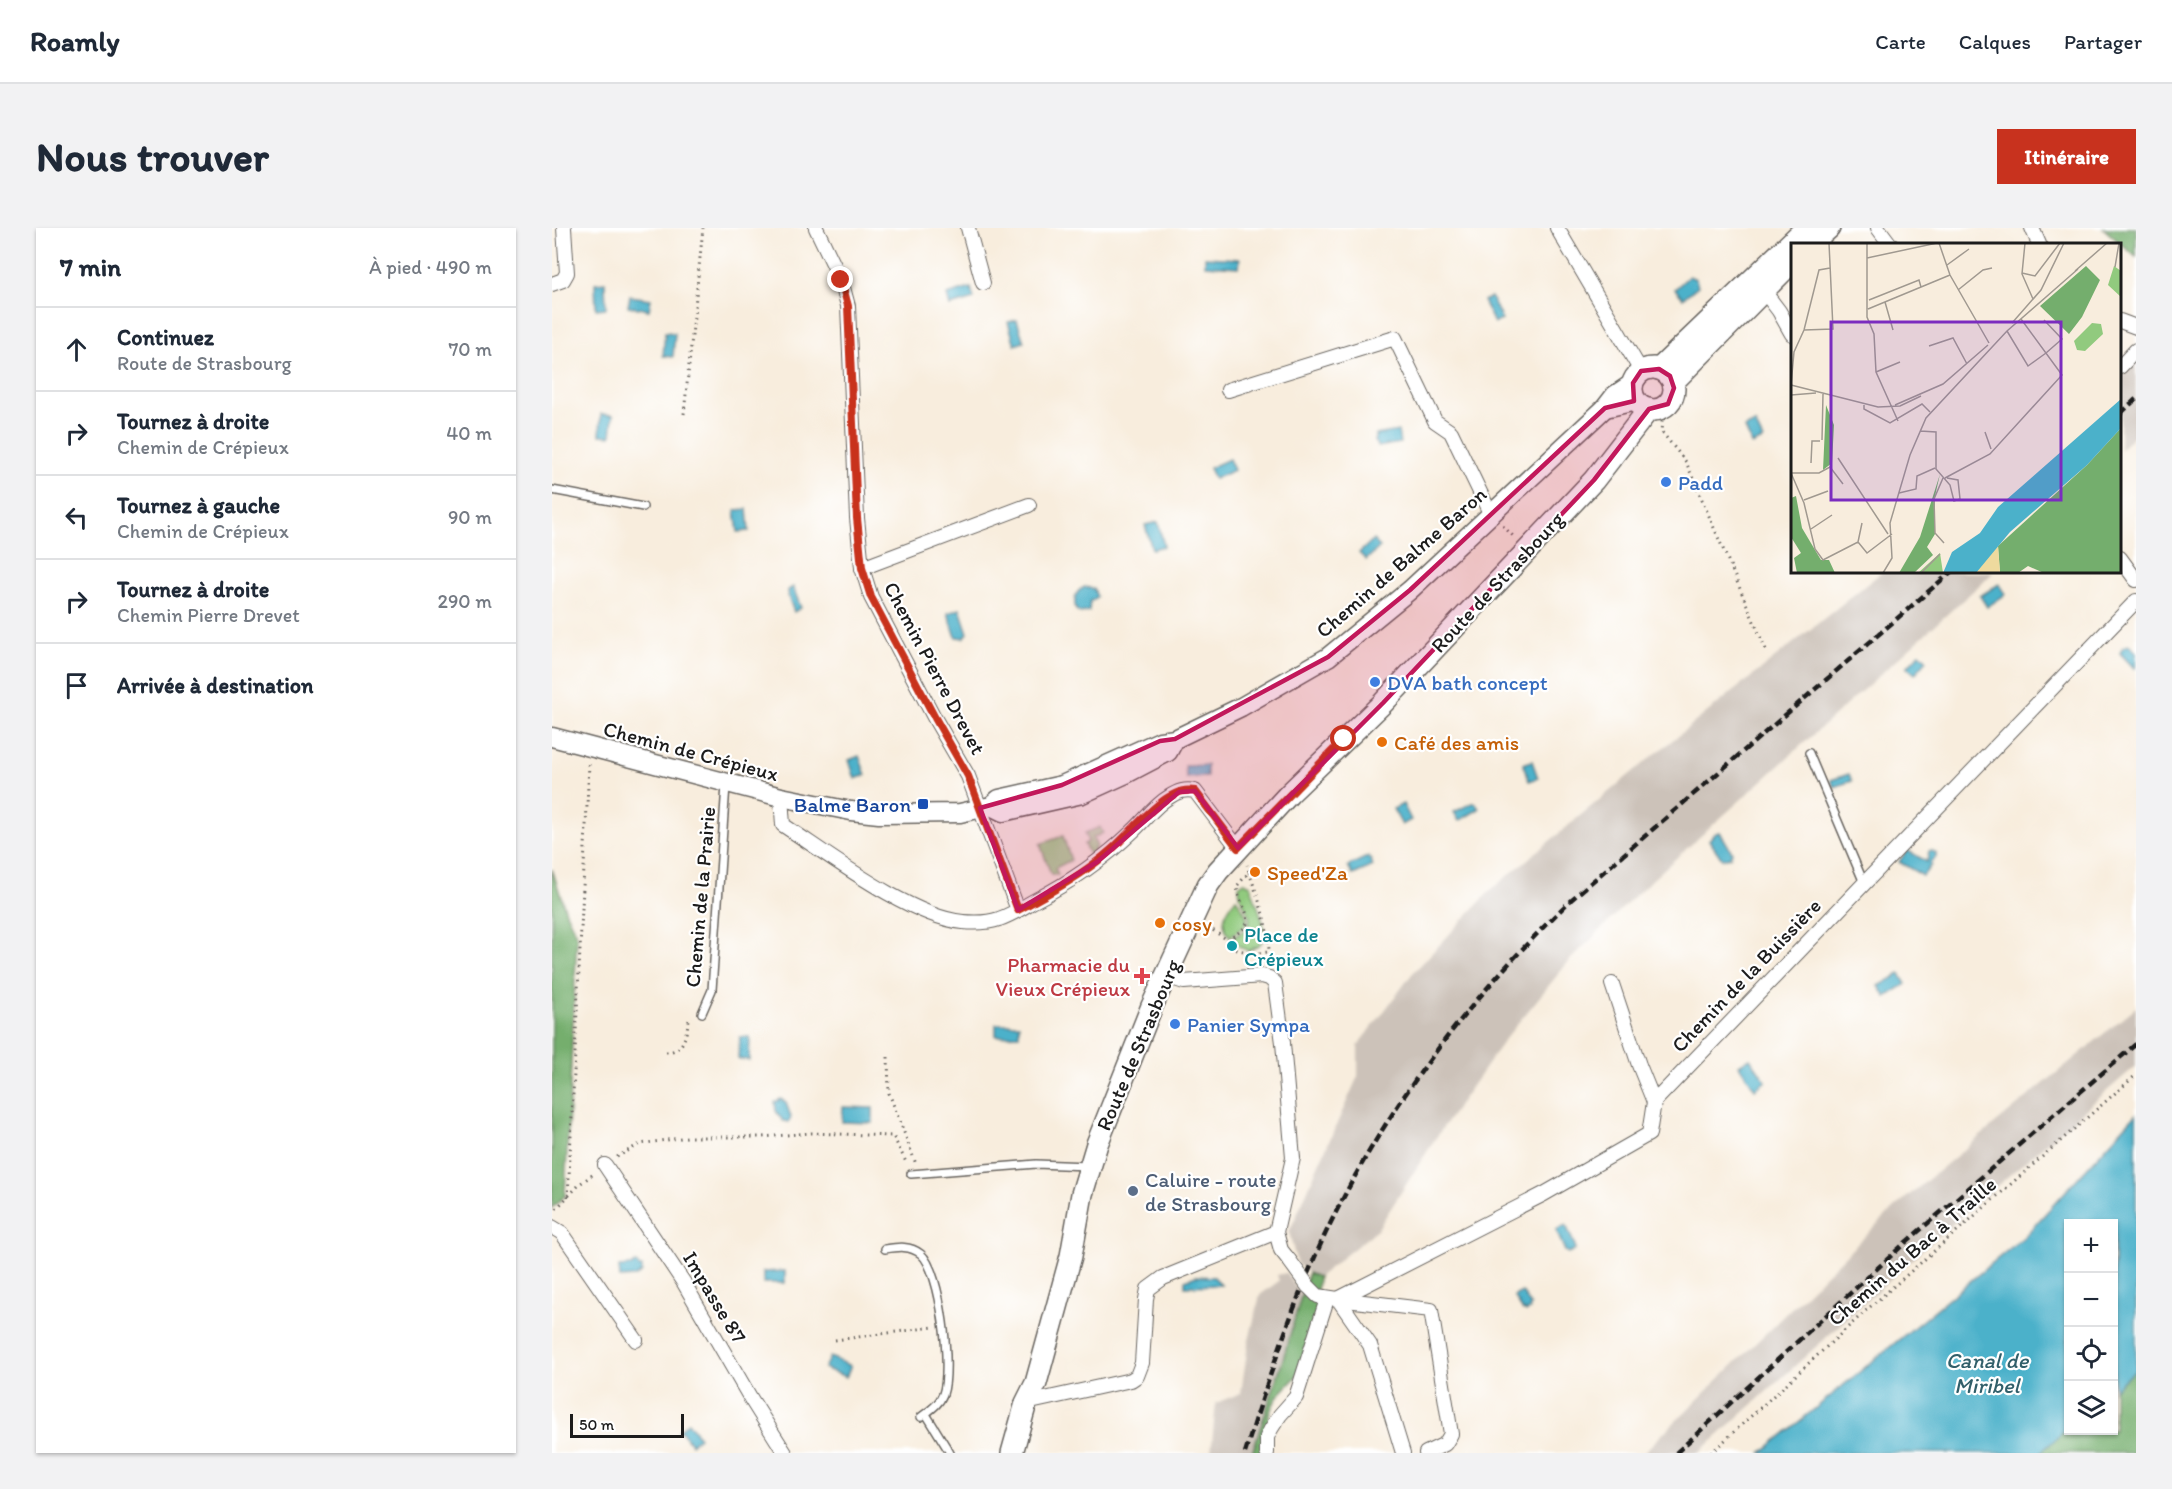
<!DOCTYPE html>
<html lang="fr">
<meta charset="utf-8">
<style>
body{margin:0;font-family:Itim,sans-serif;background:#f2f2f3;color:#1f2937}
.controls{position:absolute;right:18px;bottom:18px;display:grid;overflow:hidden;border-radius:0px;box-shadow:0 2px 4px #0004}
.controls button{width:54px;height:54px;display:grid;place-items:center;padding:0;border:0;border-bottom:2px solid #e0e1e3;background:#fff;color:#1f2937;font:30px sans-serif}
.scale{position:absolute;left:18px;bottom:15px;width:114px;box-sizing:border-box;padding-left:6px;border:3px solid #1c1c1c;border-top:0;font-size:16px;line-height:21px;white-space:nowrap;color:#1c1c1c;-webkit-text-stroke:4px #fff;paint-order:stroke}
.stop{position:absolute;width:18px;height:18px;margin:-14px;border:4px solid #c8321e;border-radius:50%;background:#fff}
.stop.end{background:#c8321e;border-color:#fff;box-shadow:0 2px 6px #0008}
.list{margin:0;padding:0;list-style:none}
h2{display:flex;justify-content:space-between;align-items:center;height:78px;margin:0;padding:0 24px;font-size:26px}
h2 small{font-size:20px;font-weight:400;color:#747a83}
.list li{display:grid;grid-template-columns:39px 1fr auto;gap:18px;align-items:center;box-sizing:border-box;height:84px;padding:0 24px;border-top:2px solid #e0e1e3}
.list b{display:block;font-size:22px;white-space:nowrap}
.list p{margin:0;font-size:20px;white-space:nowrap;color:#747a83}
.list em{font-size:20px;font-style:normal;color:#747a83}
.icon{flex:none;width:33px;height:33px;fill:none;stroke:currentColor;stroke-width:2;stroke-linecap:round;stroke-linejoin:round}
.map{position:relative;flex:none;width:1584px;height:1225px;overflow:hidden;border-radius:0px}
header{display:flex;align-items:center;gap:36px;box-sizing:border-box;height:84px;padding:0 30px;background:#fff;border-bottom:2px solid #e0e1e3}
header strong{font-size:28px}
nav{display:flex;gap:33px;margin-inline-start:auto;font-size:21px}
.intro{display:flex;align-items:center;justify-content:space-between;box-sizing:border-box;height:144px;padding:0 36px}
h1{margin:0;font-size:42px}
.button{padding:15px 27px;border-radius:0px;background:#c8321e;color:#fff;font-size:21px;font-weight:700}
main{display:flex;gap:36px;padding:0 36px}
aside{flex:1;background:#fff;border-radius:0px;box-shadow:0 2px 4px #0004}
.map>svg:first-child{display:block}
.industrial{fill:#ccc2b9}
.green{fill:#91ca7e;stroke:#56734d;stroke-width:1.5}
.forest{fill:#74ae6d;stroke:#486544;stroke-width:1.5}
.water{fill:#4bb1ca;stroke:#346673;stroke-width:1.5}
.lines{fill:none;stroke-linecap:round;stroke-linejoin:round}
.lane-casing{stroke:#696560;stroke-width:10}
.street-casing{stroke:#696560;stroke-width:16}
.secondary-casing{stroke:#696560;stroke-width:21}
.primary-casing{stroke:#696560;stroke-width:24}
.path{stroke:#696560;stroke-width:3;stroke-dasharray:1.5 4.5;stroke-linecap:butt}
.lane{stroke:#fff;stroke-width:7}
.street{stroke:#fff;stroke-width:14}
.secondary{stroke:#fff;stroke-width:18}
.primary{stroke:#fff;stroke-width:21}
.rail{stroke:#1c1c1c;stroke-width:4.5;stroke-dasharray:9 4.5;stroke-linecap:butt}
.street-bridge-casing{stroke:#696560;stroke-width:16;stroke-linecap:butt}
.street-bridge{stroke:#fff;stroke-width:14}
.route{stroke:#c8321e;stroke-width:8}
.marked{fill:#c2185b;fill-opacity:0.2;stroke:#c2185b;stroke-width:4.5;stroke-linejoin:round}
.shop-dot{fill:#3f7fe0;stroke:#fff;stroke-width:2}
.food-dot{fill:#e8710a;stroke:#fff;stroke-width:2}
.transit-dot{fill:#1a4fb4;stroke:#fff;stroke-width:2}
.culture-dot{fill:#0f9aa8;stroke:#fff;stroke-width:2}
.health-dot{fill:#e0444e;stroke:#fff;stroke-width:2}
.service-dot{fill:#5c6f8a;stroke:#fff;stroke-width:2}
.labels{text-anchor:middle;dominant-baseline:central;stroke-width:4.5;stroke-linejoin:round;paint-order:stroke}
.shop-label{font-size:21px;fill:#366cbe;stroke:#fff;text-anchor:start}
.street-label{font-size:21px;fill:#1c1c1c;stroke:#fff}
.food-label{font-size:21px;fill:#c56008;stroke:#fff;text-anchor:start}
.transit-label{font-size:21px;fill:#164399;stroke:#fff;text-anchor:end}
.culture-label{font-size:21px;fill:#0d838f;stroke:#fff;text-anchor:start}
.health-label{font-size:21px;fill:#be3a42;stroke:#fff;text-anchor:end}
.service-label{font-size:21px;fill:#4e5e75;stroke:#fff;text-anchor:start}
.water-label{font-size:22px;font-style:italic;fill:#315f6a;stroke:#fff}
.inset-road{fill:none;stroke:#a09990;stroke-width:1.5}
.view{fill:#7b2cbf;fill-opacity:0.15;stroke:#7b2cbf;stroke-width:3}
.inset-edge{fill:none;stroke:#1c1c1c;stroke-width:3}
</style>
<header>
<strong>Roamly</strong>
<nav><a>Carte</a><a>Calques</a><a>Partager</a></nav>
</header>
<div class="intro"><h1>Nous trouver</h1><a class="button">Itinéraire</a></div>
<main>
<aside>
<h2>7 min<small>À pied · 490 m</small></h2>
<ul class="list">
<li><svg class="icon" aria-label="ahead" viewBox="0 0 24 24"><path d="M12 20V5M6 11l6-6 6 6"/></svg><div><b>Continuez</b><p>Route de Strasbourg</p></div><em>70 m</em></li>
<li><svg class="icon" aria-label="right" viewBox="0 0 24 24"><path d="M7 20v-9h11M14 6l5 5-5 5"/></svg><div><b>Tournez à droite</b><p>Chemin de Crépieux</p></div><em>40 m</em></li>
<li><svg class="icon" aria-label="left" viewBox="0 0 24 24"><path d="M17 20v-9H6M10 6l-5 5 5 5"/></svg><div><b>Tournez à gauche</b><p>Chemin de Crépieux</p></div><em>90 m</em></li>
<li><svg class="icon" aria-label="right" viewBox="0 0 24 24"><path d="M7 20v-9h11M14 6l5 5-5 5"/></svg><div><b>Tournez à droite</b><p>Chemin Pierre Drevet</p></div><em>290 m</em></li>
<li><svg class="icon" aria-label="arrive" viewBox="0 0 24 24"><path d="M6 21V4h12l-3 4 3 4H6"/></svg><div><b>Arrivée à destination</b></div></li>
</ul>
</aside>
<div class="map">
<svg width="1584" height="1225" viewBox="0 0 1584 1225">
<rect width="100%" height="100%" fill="#fff"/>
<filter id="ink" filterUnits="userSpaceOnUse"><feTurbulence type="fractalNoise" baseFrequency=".0167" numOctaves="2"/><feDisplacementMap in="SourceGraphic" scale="12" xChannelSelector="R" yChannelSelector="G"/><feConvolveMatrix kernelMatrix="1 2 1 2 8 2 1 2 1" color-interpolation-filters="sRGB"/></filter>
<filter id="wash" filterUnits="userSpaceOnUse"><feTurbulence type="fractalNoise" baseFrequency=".008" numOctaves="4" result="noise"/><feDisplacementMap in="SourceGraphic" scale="24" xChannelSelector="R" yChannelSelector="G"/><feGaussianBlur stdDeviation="1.35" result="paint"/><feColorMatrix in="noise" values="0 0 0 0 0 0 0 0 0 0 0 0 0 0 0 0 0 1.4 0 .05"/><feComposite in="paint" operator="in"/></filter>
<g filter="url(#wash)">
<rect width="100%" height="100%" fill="#f8eddd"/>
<g class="industrial">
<path d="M1584,130v75l-16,17v-78z"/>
<path d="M1330,344h112l-350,315 -75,74 -64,78 -68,97 -60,94 -59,47 -10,-4 -11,-9 -8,-32 69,-156v-30l54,-72 80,-85 142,-118z"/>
<path d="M1584,779v59l-217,187 -220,200h-56l252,-246z"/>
<path d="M734,1045l30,41 -21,65 -18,18 -8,17 -1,39h-57l5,-50 25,-10 7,-49 12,-49 19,-14 -2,-6z"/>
</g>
<g class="green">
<path d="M548,599l3,6 -10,5 4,9 -3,2 2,4 -6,3 -6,-12 4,-2 -3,-9z"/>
<path d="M511,608l8,24 -16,8 3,7 -7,-1 -11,-30z"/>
<path d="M692,654l7,3c3,19 22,45 8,61l-11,5 -8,-4 -8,-8c5,-5 12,-7 15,-12 9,-13 -9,-23 -8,-41z"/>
<path d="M684,670c4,9 18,20 6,30 -4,3 -9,5 -12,9 -12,-15 -4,-26 6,-39z"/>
</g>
<g class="forest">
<path d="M1551,0h33v29z"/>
<path d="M0,641l14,43 11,24 -12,260 -13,12z"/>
<path d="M756,1045l10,4 -2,37 -19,62 -20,21 -8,17 -1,39h-16l29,-87z"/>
<path d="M1584,1141v84h-96l28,-25v2h46v-41z"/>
</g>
<g class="water">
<path d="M653,29l35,2 -1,8 -34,-2z"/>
<path d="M1137,48l7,3 2,7 -15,12 -8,-9z"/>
<path d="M53,54l1,26 -10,1 -1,-26z"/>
<path d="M419,60l3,11 -24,7 -3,-11z"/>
<path d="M78,68l21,3 -2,11 -21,-4z"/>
<path d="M939,69l11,23 -8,3 -11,-22z"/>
<path d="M465,92l7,22 -9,3 -7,-23z"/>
<path d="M113,104l10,1 -2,24 -10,-1z"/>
<path d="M49,186l12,1 -2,21 -11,-1z"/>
<path d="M1203,195l8,17 -11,5 -7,-17z"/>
<path d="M846,203l2,12 -22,4 -4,-6 2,-6z"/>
<path d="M677,231l5,11 -20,9 -5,-11z"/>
<path d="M195,281l2,22 -11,1 -3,-22z"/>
<path d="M606,294l6,24 -12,3 -7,-24z"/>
<path d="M821,312l7,7 -14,13 -7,-7z"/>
<path d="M1447,356l7,10 -19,13 -7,-11z"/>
<path d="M241,359l8,21 -7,4 -6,-16v-6z"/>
<path d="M533,359l9,2 3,8 -3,3 -4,1 -1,10 -8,2 -5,-3c-3,-11 -1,-19 9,-23z"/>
<path d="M408,381l8,24 -4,5 -8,-1 -8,-24z"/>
<path d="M1577,417l7,7 -1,17 -15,-16 3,-6z"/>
<path d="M1368,425l7,7 -12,14 -8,-7z"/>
<path d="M307,528l7,19 -11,4 -6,-19z"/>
<path d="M980,533l6,17 -9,3 -6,-17z"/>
<path d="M655,537v12l-21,1 -1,-12z"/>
<path d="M1297,546l3,7 -18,6 -3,-7z"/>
<path d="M920,575h4l3,6 -20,12 -5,-9z"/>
<path d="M851,576l8,16 -9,5 -9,-16z"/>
<path d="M1168,604l12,20 -2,5 -8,2 -13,-19 5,-6z"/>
<path d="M1355,622l20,12 2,-11 2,-1 5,3v4l-6,6 1,2 -8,11 -24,-14z"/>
<path d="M817,628l4,10 -20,9 -5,-9z"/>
<path d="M1348,746l6,10 -20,13 -7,-11z"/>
<path d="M444,796h23v11l-23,1z"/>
<path d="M188,809h10l-1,23 -11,-1z"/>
<path d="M1198,830l16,23 -11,8 -16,-24z"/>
<path d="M229,871l5,4 5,14 -2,5 -6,-1 -7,-10 -1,-9z"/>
<path d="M291,879l30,1v15l-31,-1z"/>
<path d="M1584,886v255l-22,20v-165h-46v204l-28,25h-279l264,-217z"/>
<path d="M1014,997l9,21v4l-7,3 -3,-2 -9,-21z"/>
<path d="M84,1035l3,4h3v5l-7,5 -15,1 -1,-11 12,-1z"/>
<path d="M233,1043v12h-22v-11z"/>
<path d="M644,1048l18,1 7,8 -36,1v-6z"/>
<path d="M970,1064l9,14 -2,2 1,2 -4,2 -1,-2 -2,1 -9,-15z"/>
<path d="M278,1129l21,9 -5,11 -22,-9z"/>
<path d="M136,1194l11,15 -8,7 -9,-12 -4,-1z"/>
</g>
</g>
<g filter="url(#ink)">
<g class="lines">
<defs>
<g id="lane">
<path d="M0,262l91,17"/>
<path d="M1257,525l55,130"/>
<path d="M150,785l10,-23 14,-205"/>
<path d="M359,946l125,-10 52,2"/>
<path d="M333,1021c13,-2 25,-4 36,5 20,17 31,115 22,140 -4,11 -13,16 -22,23"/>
<path d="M374,1186l24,39"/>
</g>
<g id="street">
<path d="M264,0l25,52 7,26 9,212 5,50 9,29 64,122 33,57 50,134"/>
<path d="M416,0l15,55"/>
<path d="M1005,0l84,143"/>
<path d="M1326,0l12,16"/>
<path d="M1480,0l7,16"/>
<path d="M0,56l11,-4 4,-7 -3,-45"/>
<path d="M1211,62l16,21 13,23"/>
<path d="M1568,93l16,6"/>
<path d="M1568,139l16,-17"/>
<path d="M676,162l167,-52 40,83 16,11 40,83"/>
<path d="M1568,330l16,22"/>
<path d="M310,340l167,-63"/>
<path d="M229,569l2,28c46,30 127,92 180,97 12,1 25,1 36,-3 12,-4 23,-11 33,-17 37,-19 71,-42 101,-71 12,-11 22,-26 36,-34 9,-6 16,-8 26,-6l43,57"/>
<path d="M614,748l18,6 78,-6 7,2 6,5 8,60 10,115 -17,74 5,18 8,10"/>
<path d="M1060,756l27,81 15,37"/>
<path d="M53,937l79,118 67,116 34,54"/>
<path d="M0,999l10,6 74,107"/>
<path d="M756,1058l10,10 20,3 32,46 33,108"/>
<path d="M786,1071l206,-105 105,-60 5,-32 482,-501"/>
<path d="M786,1071l93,11 20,124 -6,10 -19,9"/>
<path d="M474,1175l105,-23 6,-4 5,-13 4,-64 2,-10 15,-11 113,-46"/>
<path d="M715,1225v-16l4,-8 9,-14 16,-18 31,-98"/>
</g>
<g id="secondary">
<path d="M1053,180l31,-7"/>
<path d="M0,509l229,60 70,14 28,3 81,-1 31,-7 8,-7 63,-14 98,-44 15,-2 66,-32 87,-50 82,-67 195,-182 10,-13 18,-12"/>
<path d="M439,578l12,6 79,-18 44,-20 42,-22 7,-13"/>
</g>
<g id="primary">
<path d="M1259,16l18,-16"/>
<circle cx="1101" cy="161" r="21"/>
<path d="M1107,141l147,-141"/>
<path d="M1121,154l119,-120"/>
<path d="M460,1225l14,-50 10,-20 35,-127 11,-62 15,-50 55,-138 56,-121 10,-14 71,-77 94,-91 211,-223 55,-71"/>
</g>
</defs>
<use href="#lane" class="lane-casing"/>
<use href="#street" class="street-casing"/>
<use href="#secondary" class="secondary-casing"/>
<use href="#primary" class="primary-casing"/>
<g class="path">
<path d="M132,186l19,-186"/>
<path d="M1110,193l-1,10 25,31 81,190"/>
<path d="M951,298l12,12"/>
<path d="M697,644c9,26 19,51 20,79"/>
<path d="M656,699l21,14 8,9 21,3 11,-1 2,13"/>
<path d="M677,713c4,-6 10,-8 15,-13 11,-11 -7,-26 -7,-42l12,-14 -2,-7"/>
<path d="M114,824c19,-1 19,-16 23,-32l4,-2"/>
<path d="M336,829l1,36 27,71"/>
<path d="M65,929l23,-13 47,-7h75l49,-4 82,3 14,28"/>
<path d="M16,969l21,-433"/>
<path d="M0,985l29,-30 14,-10"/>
<path d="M283,1112l99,-13"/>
<path d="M1159,1225l159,-146 266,-232"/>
</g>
<use href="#lane" class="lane"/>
<use href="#street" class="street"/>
<use href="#secondary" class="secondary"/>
<use href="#primary" class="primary"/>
<g class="rail">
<path d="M1568,186l16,-15"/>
<path d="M693,1225c25,-79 51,-160 88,-235 60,-121 142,-226 239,-319l379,-327"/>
<path d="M1124,1225l229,-210 231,-199"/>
</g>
<defs>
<path id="street-bridge" d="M737,1032l19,26"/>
</defs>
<use href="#street-bridge" class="street-bridge-casing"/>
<use href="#street-bridge" class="street-bridge"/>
</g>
</g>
<g class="lines" filter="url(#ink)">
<path class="route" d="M289,52l7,26 9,212 5,50 9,29 64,121 33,58 50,134c33,-18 65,-35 93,-60 18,-16 39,-42 58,-53 9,-5 16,-8 26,-6l43,57 106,-109"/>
</g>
<path class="marked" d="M1107,141l11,7 4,12 -6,16 -19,5 -55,71 -211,223 -145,145 -43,-57 -16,1 -82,70 -79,48 -38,-102 82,-23 98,-44 15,-2 153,-82 82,-67 195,-182 29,-7 -1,-18 8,-12z"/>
<g class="shop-dot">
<circle cx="1114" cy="254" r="6"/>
<circle cx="823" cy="454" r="6"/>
<circle cx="623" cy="796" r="6"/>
</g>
<g class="food-dot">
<circle cx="830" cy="514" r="6"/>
<circle cx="703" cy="644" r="6"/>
<circle cx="608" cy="695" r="6"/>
</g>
<rect class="transit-dot" x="365" y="570" width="12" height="12" rx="3"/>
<circle class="culture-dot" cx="680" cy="718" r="6"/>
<path class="health-dot" d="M587 739h6v6h6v6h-6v6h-6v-6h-6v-6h6z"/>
<circle class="service-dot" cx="581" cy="963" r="6"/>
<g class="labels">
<g class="shop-label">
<text x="1126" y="254">Padd</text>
<text x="835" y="454">DVA bath concept</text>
<text x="635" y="796">Panier Sympa</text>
</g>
<g class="street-label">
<text transform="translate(849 334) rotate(-41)">Chemin de Balme Baron</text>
<text transform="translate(945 354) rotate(-47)">Route de Strasbourg</text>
<text transform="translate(383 440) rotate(62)">Chemin Pierre Drevet</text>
<text transform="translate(139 523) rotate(15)">Chemin de Crépieux</text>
<text transform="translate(148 669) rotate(-85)">Chemin de la Prairie</text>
<text transform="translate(1194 747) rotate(-46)">Chemin de la Buissière</text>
<text transform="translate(586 817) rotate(-67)">Route de Strasbourg</text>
<text transform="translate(1360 1023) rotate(-41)">Chemin du Bac à Traille</text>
<text transform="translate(163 1069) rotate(59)">Impasse 87</text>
</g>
<g class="food-label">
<text x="842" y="514">Café des amis</text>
<text x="715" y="644">Speed'Za</text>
<text x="620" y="695">cosy</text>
</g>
<g class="transit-label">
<text x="359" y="576">Balme Baron</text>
</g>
<g class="culture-label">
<text x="692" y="706">Place de<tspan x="692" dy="24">Crépieux</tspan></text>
</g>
<g class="health-label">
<text x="578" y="736">Pharmacie du<tspan x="578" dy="24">Vieux Crépieux</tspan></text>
</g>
<g class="service-label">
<text x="593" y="951">Caluire - route<tspan x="593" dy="24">de Strasbourg</tspan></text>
</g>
<g class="water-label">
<text x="1435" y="1132">Canal de<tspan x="1435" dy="25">Miribel</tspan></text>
</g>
</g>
<g transform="translate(1239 15)">
<rect width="330" height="330" fill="#f8eddd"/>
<path d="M323,23l7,5v26l-13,-12zM301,80l9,1 2,10 -18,17 -8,-1 -3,-9zM149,310l3,20h-25z" fill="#91ca7e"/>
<path d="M295,23l14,14 -18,37 -13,17 -29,-28zM35,162l8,20 -2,38 -9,7zM330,185v145h-77l-16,-7 -10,7h-18l-2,-27 89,-81zM149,231l-5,22v38l-8,13 6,8 -19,18h-15l21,-36zM5,253l6,32 19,32h8l6,13h-38l-3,-15 7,-5 -10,-16v-39z" fill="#74ae6d"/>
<path d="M207,303l2,27h-24l7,-12z" fill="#eeda9e"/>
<path d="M330,156v29l-34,37 -77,67 -34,41h-33l9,-21 28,-19 18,-26z" fill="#4bb1ca"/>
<path class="inset-road" d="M76,0v74l7,17 2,38 22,49M148,0l11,32 39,68M234,0l-3,31 11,25M76,15l70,-15M156,22l22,-16M324,24l4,-24M284,28l32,-28M231,30l13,3 25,-33M167,47l25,-20 9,-2M78,57l50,-20 2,7M94,59l8,28M77,66l82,-34M253,77l18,19 -16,14M221,80l29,-33 23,-47M13,87l29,-1 -4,-86M216,88l21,35 18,-13M138,103l24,-8 14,26M85,129l24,-10M0,142l87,22 22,-1 21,-10M0,142l3,-33 10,-22 15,-60 11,-2M0,152l25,-2M73,162v4l26,14 32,-19 8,8M104,162l48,-21 45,-39M129,188l16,1v37l14,16 4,16 6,-2 -2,-19 -11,-2M194,189l6,17M31,197l1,-46M47,215l50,76M20,220l1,-22h8M0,230l13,30 11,46 8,11 35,-18 9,11 25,-19M0,230h28l11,-6 13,17M152,235l-9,21 1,34 9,10M154,235l45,-24 72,-79 -41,-56M108,250l17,-4 1,-13 18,-8M13,257l24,-9M20,286l21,-14M67,299l4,-19M92,330l9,-15 -2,-35 20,-68 16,-37 81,-87 71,-62M130,330l19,-19"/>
<path class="view" d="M40,79h230v178h-230z"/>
<rect width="330" height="330" class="inset-edge"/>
</g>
</svg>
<div class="controls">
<button>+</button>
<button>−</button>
<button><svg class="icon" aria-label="locate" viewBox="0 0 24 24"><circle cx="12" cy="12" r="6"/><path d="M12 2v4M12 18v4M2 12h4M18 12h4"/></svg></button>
<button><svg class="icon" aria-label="layers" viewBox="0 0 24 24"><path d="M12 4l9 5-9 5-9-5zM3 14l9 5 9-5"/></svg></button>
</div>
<div class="scale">50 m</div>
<div class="stop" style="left:792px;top:511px"></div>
<div class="stop end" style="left:289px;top:52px"></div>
</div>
</main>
